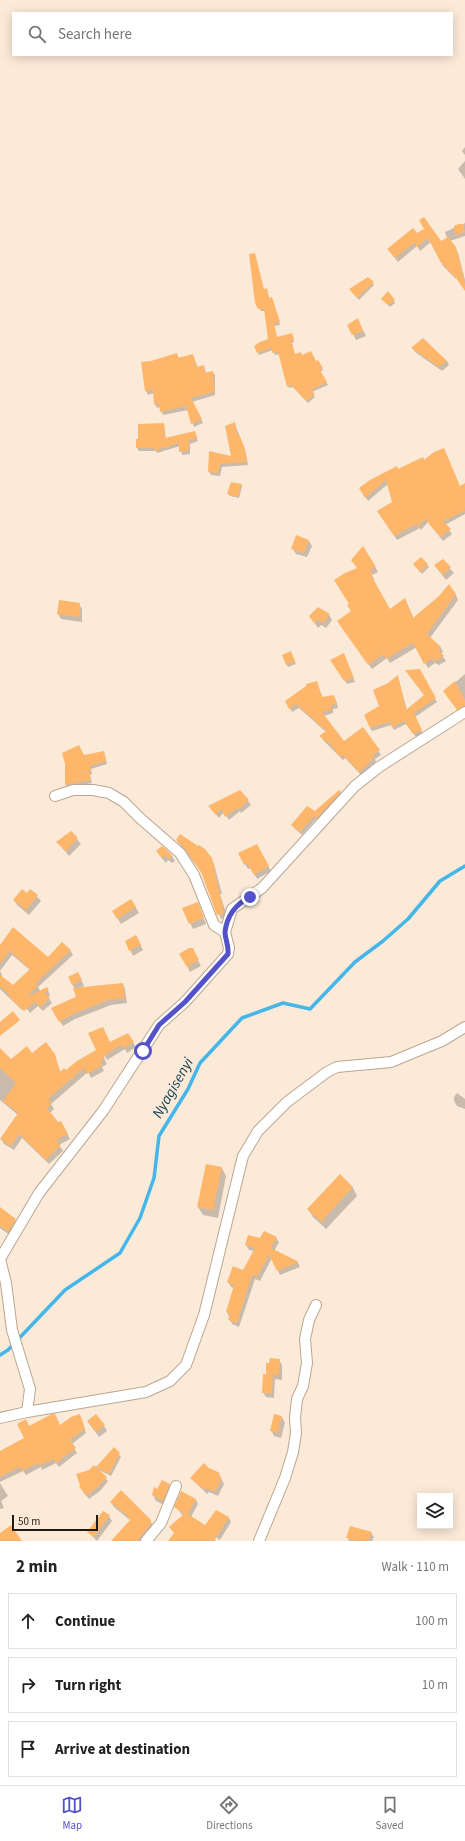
<!DOCTYPE html>
<meta charset="utf-8">
<style>
body{margin:0;font-family:"Source Sans 3",sans-serif;background:#f2f2f2;color:#222}
.controls{position:absolute;right:12px;bottom:12px;display:grid;overflow:hidden;border-radius:0px;box-shadow:0 2px 10px #0003}
.controls button{width:36px;height:36px;display:grid;place-items:center;padding:0;border:0;border-bottom:1px solid #e0e0e0;background:#fff;color:#222;font:20px sans-serif}
.scale{position:absolute;left:12px;bottom:10px;width:86px;box-sizing:border-box;padding-left:4px;border:2px solid #221a12;border-top:0;font-size:11px;line-height:14px;white-space:nowrap;color:#221a12;-webkit-text-stroke:3px #fcead8;paint-order:stroke}
.stop{position:absolute;width:12px;height:12px;margin:-9px;border:3px solid #5452c9;border-radius:50%;background:#fff}
.stop.end{background:#5452c9;border-color:#fff;box-shadow:0 1px 4px #0008}
.list{margin:0;padding:0;list-style:none}
h2{display:flex;justify-content:space-between;align-items:center;height:52px;margin:0;padding:0 16px;font-size:17px}
h2 small{font-size:13px;font-weight:400;color:#767676}
.list li{display:grid;grid-template-columns:26px 1fr auto;gap:12px;align-items:center;box-sizing:border-box;height:56px;margin:0 8px 8px;padding:0 8px;border:1px solid #e0e0e0;border-radius:0px}
.list b{display:block;font-size:15px;white-space:nowrap}
.list em{font-size:13px;font-style:normal;color:#767676}
.icon{flex:none;width:22px;height:22px;fill:none;stroke:currentColor;stroke-width:2;stroke-linecap:round;stroke-linejoin:round}
.map{position:relative;flex:none;width:465px;height:1541px;overflow:hidden}
.search{position:absolute;background:#fff;box-shadow:0 2px 10px #0003;left:12px;right:12px;top:12px;height:44px;display:flex;align-items:center;gap:10px;box-sizing:border-box;padding:0 14px;border-radius:0px;color:#767676;font-size:15px}
.sheet{height:244px;background:#fff}
nav{display:flex;justify-content:space-around;align-items:center;box-sizing:border-box;height:56px;border-top:1px solid #e0e0e0;background:#fff;font-size:11px;color:#767676}
nav a{display:grid;justify-items:center;gap:2px}
nav .on{color:#5452c9}
.map>svg:first-child{display:block}
.shadow{fill:#0003;fill-rule:evenodd}
.lines{fill:none;stroke-linecap:round;stroke-linejoin:round}
.stream{stroke:#44b6e9;stroke-width:3.5}
.building{fill:#feb66a}
.minor-casing{stroke:#bba691;stroke-width:12}
.minor{stroke:#fff;stroke-width:10}
.route{stroke:#5452c9;stroke-width:5}
.labels{text-anchor:middle;dominant-baseline:central;stroke-width:4;stroke-linejoin:round;paint-order:stroke}
.water-label{font-size:15px;font-style:italic;fill:#0e3f54;stroke:#fcead8}
</style>
<div class="map">
<svg width="465" height="1541" viewBox="0 0 465 1541">
<rect width="100%" height="100%" fill="#fcead8"/>
<g class="shadow">
<path d="M465,147v8l-3,-4z"/>
<path d="M465,161v18l-7,-10z"/>
<path d="M465,223v13l-15,5 8,12 7,27v10l-8,-12 -1,1 -13,-13 -12,-24 -11,9 -3,-5 -19,16 -10,-13 37,-20 16,14 6,-5 -2,-6z"/>
<path d="M368,278l6,7 -15,15 -9,-11z"/>
<path d="M264,290h3l2,9 4,2 7,24 -6,1 3,12 16,-1 1,5 -2,1 3,12 7,1 14,7 1,-2 6,9 -3,2 8,13 -16,7 3,5 -7,6 -15,-16 -4,1 -1,-2 -8,-32 -5,1 -2,-5 -14,5 -1,-2 11,-13 -4,-29h-4l-5,-9z"/>
<path d="M382,299l12,2 1,2 -5,4z"/>
<path d="M360,324l6,12 -10,4 -3,-6z"/>
<path d="M413,348l34,13 2,4 -7,6 -27,-19z"/>
<path d="M177,355l2,3 14,-3 5,13 6,-2 2,7 7,-1 2,3v20l-23,7 11,21 -9,4 -6,-17 -25,5 -3,-8 -3,1 -2,-4 -1,-11 -6,2 -2,-4 -4,-28 9,-1z"/>
<path d="M164,424l2,15 29,-7 3,9 -8,3v10l-8,1 -2,-9 -23,7 -1,-2h-17l-2,-3v-8z"/>
<path d="M235,424l11,29 2,12 -26,2 -2,9 -9,-1 -2,-4 1,-19 22,5z"/>
<path d="M424,461l36,26 5,-3v30l-20,11 7,9 -9,7 -15,-19 -7,8 -1,-2 -23,12 -16,-25 13,-12 -6,-19 -20,17 -7,-12 37,-19z"/>
<path d="M241,485l1,2 -3,11 -9,-2 -2,-2z"/>
<path d="M309,541l3,5 -5,11 -11,-3 -3,-5z"/>
<path d="M363,547l15,25 -6,3 2,4 -1,1 16,30 16,-11 9,20 26,-22 9,-11 7,9 2,5 -28,38 11,10 2,4 -2,2 5,7 -7,4 -4,-2 -7,5 -11,-21 -27,16 -3,-5 -15,11 -31,-44 11,-14 6,-42z"/>
<path d="M421,558l8,9 -7,7 -6,-7z"/>
<path d="M443,561l11,12 -8,7 -11,-14z"/>
<path d="M79,604l3,5v13l-21,-3 -3,-5z"/>
<path d="M319,609l10,6 3,5 -6,8 -5,-3 -3,3 -8,-12z"/>
<path d="M290,652l6,12 -8,3 -5,-11z"/>
<path d="M345,657l10,25 -8,2 -13,-20z"/>
<path d="M419,670l18,32 -22,15 8,17 -7,3 -10,-13 -12,6 -3,-5 -19,6 -2,-3 11,-21 7,-23 10,-7 9,33 18,-14 -17,-22z"/>
<path d="M465,674v37l-6,2 -14,-22z"/>
<path d="M316,682l7,16 13,2 2,8 -5,1v4l-9,3 20,26 19,-14 18,27 -6,4 1,3 -6,4 2,2 -10,8 -17,-18 -2,2 -20,-20 -2,-4 5,-4 -27,-24 -7,4 -6,-11z"/>
<path d="M104,752l3,12 -16,5 1,5 -2,1 2,8 -25,5 -1,-4 17,-28z"/>
<path d="M340,792l2,4 -23,25 -3,-2 -14,16 -8,-7 -2,-3 23,-12z"/>
<path d="M248,801l3,4 -10,8 -1,-2 -11,9 -5,-8 -5,6 -7,-8z"/>
<path d="M71,832l10,12 -12,12 -12,-14z"/>
<path d="M177,841l34,17 3,6 8,30h-2l7,22 -6,3 -18,-45z"/>
<path d="M256,845l15,26 -14,8 -6,-11 -3,1 -3,-5z"/>
<path d="M162,847l10,9 3,5 -3,2 -4,-3 -2,3 -6,-7 -3,-5z"/>
<path d="M31,890l10,11 -12,14 -12,-10 -3,-5 13,-5z"/>
<path d="M131,900l8,13 -18,11 -8,-13z"/>
<path d="M183,908h17l6,16 -13,5z"/>
<path d="M136,936l7,14 -10,6 -7,-15z"/>
<path d="M0,947l48,12 22,-9 3,5 -35,32 3,5 6,-3 3,6 -2,2 4,6 -9,8 -5,-5 -8,7 -5,-7 -3,4 -22,-21zM12,955l18,15 -16,16 -13,-10 1,-1 -2,-4z"/>
<path d="M192,950l9,16 -11,6 -9,-18z"/>
<path d="M78,973l6,13 -5,2 44,-4 2,5 2,14 -16,2 -36,14 -12,7 -11,-18 26,-12 -9,-19z"/>
<path d="M128,1034l8,13 -9,6 -2,-4 -18,11 -3,-6 -2,1 5,9 -5,3 2,4 -13,7 -3,-6 -37,32 3,5 -4,4 8,11 3,-2 9,17 -11,6 4,6 -14,13 -27,-26 -8,12 -10,-6 -3,-5 17,-24 -18,-15v-36l32,-10 22,1 7,18 5,-1 44,-29z"/>
<path d="M457,1093l8,6v10l-8,-3 -3,-5v-4z"/>
<path d="M207,1165l15,3 4,8 -8,42 -15,-3 -5,-8z"/>
<path d="M340,1176l13,12 4,8 -31,33 -13,-12 -5,-8z"/>
<path d="M0,1208l15,12 3,5 -7,11 -11,-8z"/>
<path d="M276,1238l3,4 -5,9 24,12 2,4 -20,8 -8,-17 -12,23 -5,-2 -16,48 -7,-3 -5,-12 7,-24 -3,-1 -3,-5 15,-11 11,-20 -5,-1 -3,-5 15,-6z"/>
<path d="M279,1360l3,5v15l-7,-1 -1,19 -8,-1 -3,-5 4,-18z"/>
<path d="M275,1415l7,2 3,6 -4,15 -7,-2 -3,-6z"/>
<path d="M82,1420l4,13 -14,11 5,9 -4,3 -14,11 -3,-4 -14,7 -1,-3 -15,8 -3,-4 -23,11v-30l26,-14 3,-11 31,-1z"/>
<path d="M88,1422l16,4 3,5 -8,6z"/>
<path d="M114,1449l7,8 -10,19 -12,-6 9,11 -8,10 -11,8 -7,-9 14,-22z"/>
<path d="M219,1474l5,10 -6,12 -9,-4 -2,2 -16,-16z"/>
<path d="M0,1483l8,13 -7,5 3,7 -4,1z"/>
<path d="M169,1485l3,6 -6,15 -10,-5 -3,-6 5,-5z"/>
<path d="M196,1500l2,4 -7,13 14,9 11,-15 13,7 2,4 -11,18 -4,-3 -1,4h-44l4,-7 -4,-6 12,-12 -7,-9z"/>
<path d="M111,1502l39,19 4,5 -10,15h-32l19,-20 -17,-14z"/>
<path d="M109,1516l3,5 -15,20 -9,-9z"/>
<path d="M371,1533l3,4 -2,4h-23l-1,-3z"/>
</g>
<g class="lines">
<path class="stream" d="M0,1355l8,-5 57,-60 55,-37 20,-35 14,-40 5,-42 29,-47 12,-26 42,-45 41,-15 27,6 45,-47 28,-21 25,-22 32,-38 25,-15"/>
</g>
<g class="building">
<path d="M424,217l17,24 7,-4 8,10 9,36v8l-11,-16 -1,1 -13,-15 -12,-23 -11,9 -3,-4 -19,15 -8,-9 26,-21 4,5 7,-4 -5,-9z"/>
<path d="M458,224h5l2,8 -10,3 -1,-9z"/>
<path d="M255,253l9,36 3,-1 2,10 3,-1 8,25 -6,1 3,14 15,-4 2,6 -3,1 4,14 6,-2 1,3 9,-4 5,10 2,-1 5,8 -3,2 7,12 -16,8 4,4 -9,7 -15,-16 -4,2 -9,-35 -6,1v-5l-15,5 -3,-7 6,-4 8,-3 -4,-30h-6l-3,-6 -6,-49z"/>
<path d="M368,277l6,5 -17,16 -8,-9z"/>
<path d="M388,291l7,9 -7,5 -7,-6z"/>
<path d="M358,318l5,13 -11,4 -5,-10z"/>
<path d="M423,338l24,23 -8,6 -28,-19z"/>
<path d="M177,353l1,5 15,-4 4,13 7,-2 1,8 8,-2 1,21 -23,6 11,21 -11,5 -5,-18 -26,6 -1,-8 -5,1 -1,-15 -8,1 -4,-29 10,-1z"/>
<path d="M235,422l2,13 2,-1 6,15 2,13 -27,2 -2,9 -10,-1 1,-21 22,5 -6,-30z"/>
<path d="M164,423l1,15 30,-7 2,7 -8,2v10l-10,2v-9l-25,8v-3h-18v-9h2v-15z"/>
<path d="M444,448l16,38 5,-3v28l-22,10 8,8 -11,8 -15,-18 -7,8 -1,-3 -23,12 -17,-25 15,-9 -6,-22 -21,18 -6,-10 11,-8 27,-14 1,3 25,-12 1,3 10,-8z"/>
<path d="M231,482l11,2 -4,13 -11,-3z"/>
<path d="M296,535l13,5 -5,13 -13,-4z"/>
<path d="M363,546l13,21 -6,3 3,4 -2,1 19,34 15,-11 8,20 26,-22 10,-12 7,10 -29,40 14,13 -2,3 5,6 -8,5 -4,-2 -8,5 -11,-21 -27,16 -2,-5 -16,11 -31,-44 14,-10 -4,-6 2,-1 -15,-24 11,-7 12,-5 -6,-8z"/>
<path d="M421,557l7,7 -8,8 -7,-8z"/>
<path d="M443,559l8,8 -8,8 -9,-10z"/>
<path d="M59,600l21,3v14l-23,-3z"/>
<path d="M318,607l12,7 -7,9 -6,-3 -3,3 -5,-7z"/>
<path d="M291,651l4,10 -9,4 -4,-10z"/>
<path d="M344,653l10,25 -10,3 -14,-21z"/>
<path d="M420,669l16,29 -22,15 8,17 -9,4 -9,-13 -12,6 -3,-4 6,-4 -10,5v-1l-15,5 -6,-13 15,-9 -6,-16 15,-7 10,-8 8,35 18,-15 -19,-25z"/>
<path d="M317,681l5,16 12,-2 3,9 -6,1 1,4 -10,3 22,29 19,-14 17,23 -7,5 1,2 -5,5 1,1 -11,9 -16,-17 -3,2 -10,-13 -11,-8 7,-5 -30,-27 -7,5 -4,-8 21,-15v-2z"/>
<path d="M455,681l10,19v6l-8,4 -14,-19z"/>
<path d="M79,745l5,10 20,-4 2,10 -16,5 1,5 -12,2 10,-1 2,8 -26,5v-21l-3,-11z"/>
<path d="M240,790l9,10 -11,10 -1,-2 -12,9 -4,-8 -5,6 -8,-9z"/>
<path d="M339,790l2,2 -24,26 -3,-2 -14,16 -9,-7 16,-19 8,5z"/>
<path d="M71,831l7,7 -12,13 -10,-9z"/>
<path d="M180,834l18,12 1,-1 6,4 7,9 12,55 -7,2 -16,-43 -16,-23 -9,-9z"/>
<path d="M257,844l12,22 -15,9 -7,-12 -3,2 -6,-12z"/>
<path d="M162,846l10,9 -4,4 -3,-4 -3,3 -6,-7z"/>
<path d="M22,889l5,4 3,-4 8,6 -12,15 -13,-10z"/>
<path d="M131,899l5,8 -19,12 -5,-8z"/>
<path d="M198,902l6,16 -15,6 -7,-16z"/>
<path d="M13,927l35,30 14,-15 9,8 -35,33 2,2 -11,12 20,-10 2,3 -4,3 5,5 -10,9 -5,-5 -11,9 -16,-15 2,-1 -10,-8v-12l13,10 17,-16 -20,-18 -10,13v-19z"/>
<path d="M136,935l5,10 -12,6 -4,-10z"/>
<path d="M189,948h4l6,12 -12,7 -8,-13z"/>
<path d="M78,972l4,8 -10,5 -4,-8z"/>
<path d="M123,983l2,15 -17,2 -35,14 -14,8 -8,-14 25,-11 -3,-9z"/>
<path d="M13,1011l7,9 -20,16v-14z"/>
<path d="M103,1027l7,15 18,-9 6,9 -10,6 -3,-3 -17,11 1,2 -5,3 3,4 -16,9 -3,-6 -36,31 4,4 -5,5 11,14 3,-1 7,13 -12,6 5,5 -15,15 -27,-26 -8,12 -11,-7 18,-26 -15,-12 13,-18 -16,-15v-20l11,11 16,-13 5,7 14,-11 9,12 5,18 4,-4 2,2 11,-9 19,-11 -8,-17z"/>
<path d="M206,1164l16,3 -9,43 -16,-3z"/>
<path d="M340,1174l13,13 -32,35 -14,-13z"/>
<path d="M0,1207l16,12 -8,13 -8,-6z"/>
<path d="M264,1231l13,6 -6,11 28,14 -22,9 -8,-16 -12,22 -5,-2 -15,48 -9,-3 2,-6 -4,-2 8,-27 -7,-3 6,-16 10,4 12,-22 -10,-3 3,-10 12,3z"/>
<path d="M270,1358l10,1 -1,16 -13,-1v-11h3z"/>
<path d="M263,1374l10,1 -1,18h-10z"/>
<path d="M52,1414h3l5,11 11,-8 9,-3 5,15 -15,11 6,8 -20,15 -3,-4 -14,7 -1,-3 -16,8 -2,-4 -20,10v-26l24,-13 -7,-14 9,-5 3,7z"/>
<path d="M96,1414l9,11 -9,7 -9,-11z"/>
<path d="M274,1414l8,2 -4,17 -8,-2z"/>
<path d="M114,1447l6,6 -11,21 -13,-7 11,10 -9,10 -12,9 -7,-10 1,-1 -4,-11 13,-4 5,-5 2,2z"/>
<path d="M204,1463l5,5 11,5 -2,3 4,2 -7,14 -9,-4 -2,2 -14,-12z"/>
<path d="M162,1480l8,4 -7,17 -11,-6 2,-8 3,2z"/>
<path d="M121,1490l30,30v4l-14,17h-26l19,-21 -2,-2 1,-1 -19,-15z"/>
<path d="M181,1491l15,8 -8,15 17,11 11,-15 13,7 -15,24h-46l6,-8 -5,-6 15,-13 -10,-7z"/>
<path d="M103,1511l7,4 -16,22 -7,-5z"/>
<path d="M11,1525l11,16h-22v-8z"/>
<path d="M350,1526l22,6 -4,9h-12l-10,-3z"/>
</g>
<g class="lines">
<defs>
<g id="minor">
<path d="M55,796l18,-6h20l16,3 15,9 17,17 39,34 14,22 20,50 11,7"/>
<path d="M0,1259l39,-66 64,-82 56,-86 26,-23 43,-48 1,-6 -4,-16 7,-23 30,-21 93,-102 24,-19 86,-55"/>
<path d="M0,1259l6,24 6,47 18,59 -3,23"/>
<path d="M0,1418l27,-6 119,-20 24,-11 16,-16 18,-50 39,-159 15,-25 29,-29 40,-30 10,-5 54,-5 51,-21 23,-14"/>
<path d="M146,1541l15,-18 15,-37"/>
<path d="M259,1541l26,-63 8,-26 3,-19 -1,-15 2,-19 6,-13 4,-23 -2,-24 4,-19 7,-15"/>
</g>
</defs>
<use href="#minor" class="minor-casing"/>
<use href="#minor" class="minor"/>
</g>
<g class="lines">
<path class="route" d="M143,1051l16,-26 26,-23 43,-48c1,-8 -3,-15 -3,-22 2,-17 11,-28 25,-35"/>
</g>
<g class="labels">
<g class="water-label">
<text transform="translate(173 1088) rotate(-60)">Nyagisenyi</text>
</g>
</g>
</svg>
<div class="controls">
<button><svg class="icon" aria-label="layers" viewBox="0 0 24 24"><path d="M12 4l9 5-9 5-9-5zM3 14l9 5 9-5"/></svg></button>
</div>
<div class="scale">50 m</div>
<div class="stop" style="left:143px;top:1051px"></div>
<div class="stop end" style="left:250px;top:897px"></div>
<div class="search"><svg class="icon" aria-label="search" viewBox="0 0 24 24"><circle cx="10" cy="10" r="6"/><path d="M15 15l6 6"/></svg>Search here</div>
</div>
<section class="sheet">
<h2>2 min<small>Walk · 110 m</small></h2>
<ul class="list">
<li><svg class="icon" aria-label="ahead" viewBox="0 0 24 24"><path d="M12 20V5M6 11l6-6 6 6"/></svg><div><b>Continue</b></div><em>100 m</em></li>
<li><svg class="icon" aria-label="right" viewBox="0 0 24 24"><path d="M7 20v-9h11M14 6l5 5-5 5"/></svg><div><b>Turn right</b></div><em>10 m</em></li>
<li><svg class="icon" aria-label="arrive" viewBox="0 0 24 24"><path d="M6 21V4h12l-3 4 3 4H6"/></svg><div><b>Arrive at destination</b></div></li>
</ul>
</section>
<nav>
<a class="on"><svg class="icon" aria-label="map" viewBox="0 0 24 24"><path d="M3 6l6-2 6 2 6-2v14l-6 2-6-2-6 2zM9 4v14M15 6v14"/></svg>Map</a>
<a><svg class="icon" aria-label="directions" viewBox="0 0 24 24"><path d="M12 3l9 9-9 9-9-9zM9 14v-3h6M13 9l2 2-2 2"/></svg>Directions</a>
<a><svg class="icon" aria-label="saved" viewBox="0 0 24 24"><path d="M7 4h10v16l-5-4-5 4z"/></svg>Saved</a>
</nav>
